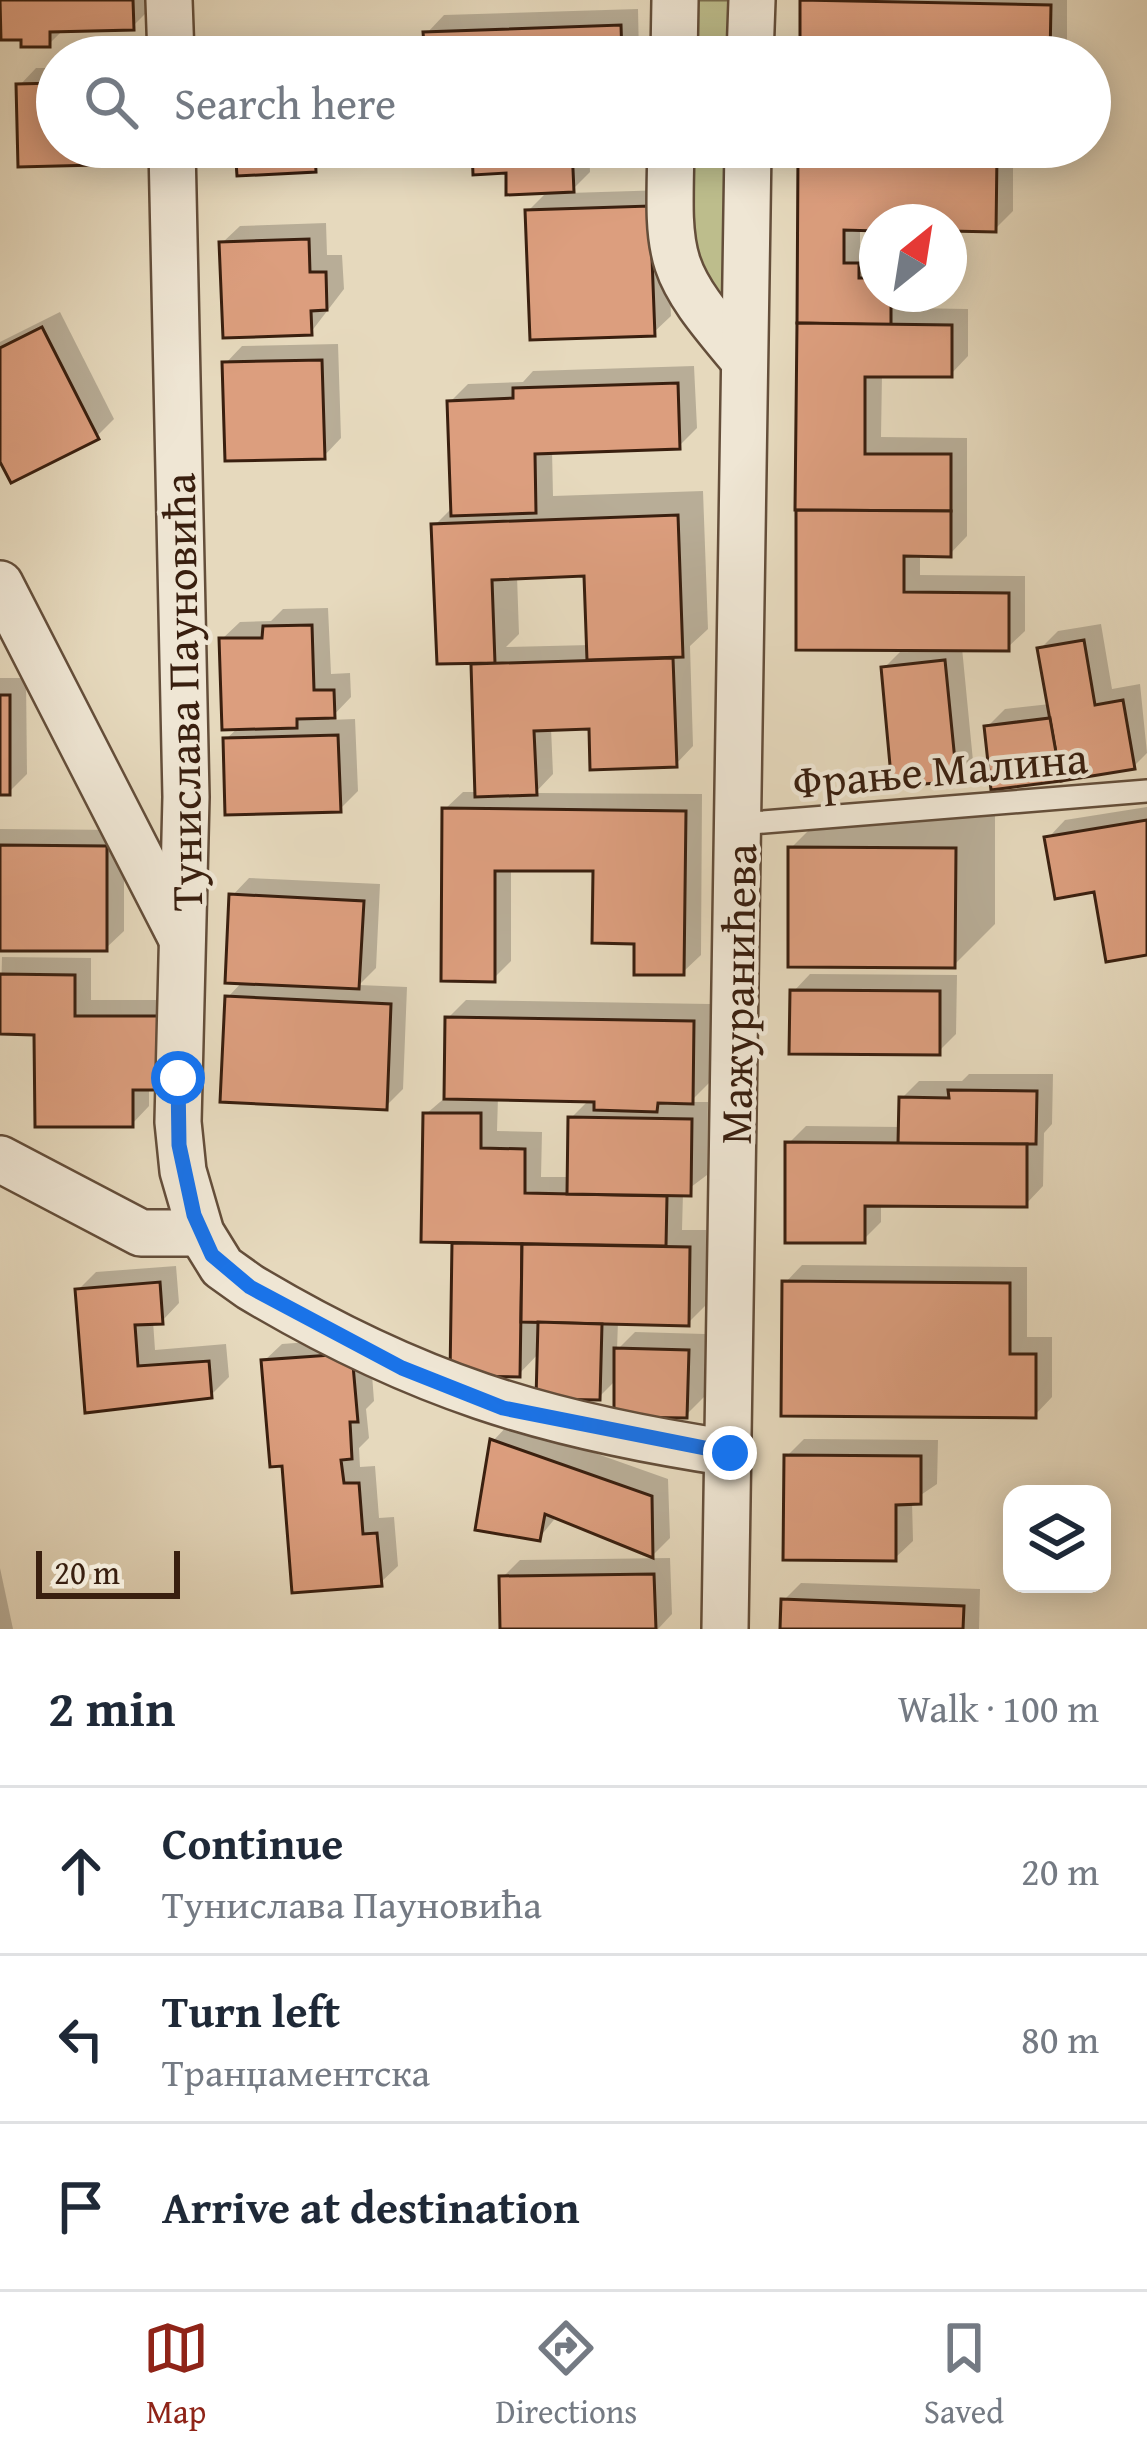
<!DOCTYPE html>
<meta charset="utf-8">
<style>
body{margin:0;font-family:"Gentium Book Plus",serif;background:#f6f6f7;color:#1f2937}
.controls{position:absolute;right:36px;bottom:36px;display:grid;overflow:hidden;border-radius:24px;box-shadow:0 6px 30px #0003}
.controls button{width:108px;height:108px;display:grid;place-items:center;padding:0;border:0;border-bottom:3px solid #e0e1e3;background:#fff;color:#1f2937;font:60px sans-serif}
.compass{position:absolute;left:859px;top:204px;width:108px;height:108px;border-radius:50%;background:#fff;box-shadow:0 6px 30px #0003;rotate:30deg}
.scale{position:absolute;left:36px;bottom:30px;width:144px;box-sizing:border-box;padding-left:12px;border:6px solid #391f0f;border-top:0;font-size:33px;line-height:42px;white-space:nowrap;color:#391f0f;-webkit-text-stroke:9px #efe6d4;paint-order:stroke}
.stop{position:absolute;width:36px;height:36px;margin:-27px;border:9px solid #1a73e8;border-radius:50%;background:#fff}
.stop.end{background:#1a73e8;border-color:#fff;box-shadow:0 3px 12px #0008}
.list{margin:0;padding:0;list-style:none}
h2{display:flex;justify-content:space-between;align-items:center;height:156px;margin:0;padding:0 48px;font-size:51px}
h2 small{font-size:39px;font-weight:400;color:#747a83}
.list li{display:grid;grid-template-columns:78px 1fr auto;gap:36px;align-items:center;box-sizing:border-box;height:168px;padding:0 48px;border-top:3px solid #e0e1e3}
.list b{display:block;font-size:45px;white-space:nowrap}
.list p{margin:0;font-size:39px;white-space:nowrap;color:#747a83}
.list em{font-size:39px;font-style:normal;color:#747a83}
.icon{flex:none;width:66px;height:66px;fill:none;stroke:currentColor;stroke-width:2;stroke-linecap:round;stroke-linejoin:round}
.map{position:relative;flex:none;width:1147px;height:1629px;overflow:hidden}
.search{position:absolute;background:#fff;box-shadow:0 6px 30px #0003;left:36px;right:36px;top:36px;height:132px;display:flex;align-items:center;gap:30px;box-sizing:border-box;padding:0 42px;border-radius:66px;color:#747a83;font-size:45px}
.sheet{height:660px;background:#fff}
nav{display:flex;justify-content:space-around;align-items:center;box-sizing:border-box;height:168px;border-top:3px solid #e0e1e3;background:#fff;font-size:33px;color:#747a83}
nav a{display:grid;justify-items:center;gap:6px}
nav .on{color:#8f2418}
.map>svg:first-child{display:block}
.green{fill:#bdbd8c;stroke:#7b6e4e;stroke-width:3}
.shadow{fill:#0003;fill-rule:evenodd}
.building{fill:#dc9e7e;stroke:#391f0f;stroke-width:3}
.lines{fill:none;stroke-linecap:round;stroke-linejoin:round}
.lane-casing{stroke:#644e3a;stroke-width:26}
.street-casing{stroke:#644e3a;stroke-width:50}
.lane{stroke:#efe6d4;stroke-width:21}
.street{stroke:#efe6d4;stroke-width:45}
.route{stroke:#1a73e8;stroke-width:15}
.labels{text-anchor:middle;dominant-baseline:central;stroke-width:9;stroke-linejoin:round;paint-order:stroke}
.street-label{font-size:45px;fill:#391f0f;stroke:#efe6d4}
</style>
<div class="map">
<svg width="1147" height="1629" viewBox="0 0 1147 1629">
<rect width="100%" height="100%" fill="#e6d9bd"/>
<filter id="stains"><feTurbulence type="fractalNoise" baseFrequency=".00167" numOctaves="4"/><feColorMatrix values="0 0 0 0 .2 0 0 0 0 .09 0 0 0 0 .02 0 0 0 .5 -.17"/></filter>
<radialGradient id="worn" r=".72"><stop offset=".6" stop-color="#630" stop-opacity="0"/><stop offset="1" stop-color="#630" stop-opacity=".3"/></radialGradient>
<g class="green">
<path d="M684,0h59l-2,57h-58z"/>
<path d="M681,147h58l-5,188 -42,-52z"/>
</g>
<g class="shadow">
<path d="M0,0h150v9l-18,18 -68,2 -15,15 -49,-23z"/>
<path d="M802,0h265v45l-13,12h-204v-9h-47z"/>
<path d="M638,9l1,48h-211l-1,-24 17,-18z"/>
<path d="M326,42l1,15h-87l11,-11z"/>
<path d="M36,68h21v79h93l-14,14 -115,3 -2,-78z"/>
<path d="M238,147h94v4l-17,18z"/>
<path d="M475,147h114l1,25 -21,21 97,-3 5,126 -18,17 -125,-122 21,-21z"/>
<path d="M808,147h205v64l-18,18 -46,-1v-6h-72v6h-17v18h15l2,48h31v14l60,1v47l-17,18h-69l-1,63 86,1v98l-17,18 -30,-1v22l105,1v55l-18,17h-45l11,113 -18,17 -71,-110 20,-20 -103,-494z"/>
<path d="M326,223l1,32h15l2,34 -33,43 -89,-89 18,-17z"/>
<path d="M60,312l54,107 -17,17 -97,19v-113z"/>
<path d="M338,344l3,94 -17,18 -99,-92 17,-18z"/>
<path d="M694,366l3,62 -18,18 -127,4 1,46 150,-5 5,138 -18,17 3,100 -17,18 -84,-38 -41,2 2,46 -18,19 167,1 -1,161 -18,17 -46,-31 -41,-73h-85v93l-18,18 -48,-170 18,-17h15l-4,-126 5,-6 -44,-135 19,-19 -4,-104 18,-18 55,-2 10,-11zM587,573l3,72 -84,2 13,-13 -2,-58z"/>
<path d="M328,608l3,66 19,-1 1,24 -22,23 26,-1 3,72 -18,18 -114,-70 13,-12 -17,-88 18,-17 31,-1 12,-12z"/>
<path d="M1101,624l11,65 28,-5 7,69 -13,13 -147,-39 18,-18 45,-5 -10,-55 18,-18z"/>
<path d="M0,678h26l1,96 -18,18h-9z"/>
<path d="M832,807l163,2v115l-41,41 -163,-117z"/>
<path d="M1147,807v145l-99,-114 17,-18z"/>
<path d="M0,829l124,1v101l-18,17h-106z"/>
<path d="M249,878l131,6 -4,84 -17,17 48,2 -4,102 -18,18 -157,-110 16,-17 -12,-84z"/>
<path d="M2,957l89,1v42h83l-25,87v19l-17,18 -95,-92 -37,-1z"/>
<path d="M810,974l147,1 -1,59 -18,18 -145,-60z"/>
<path d="M466,1000l244,4 -1,79 -19,19h18l-1,73 -24,18 -1,37h24v75l-18,18 -70,-2 -1,29 18,-18 70,2 -1,63 -18,18 -69,-36 -18,18 -59,-45 -21,22 -66,-1 2,-133 -29,-126 21,-18 1,-78zM498,1097l92,2 -19,19 -1,59h-29l1,-45 -45,-1z"/>
<path d="M969,1074h84l-1,50 -8,9 -1,53 -17,18 -145,-1v19l-18,18 -75,-96 18,-18 95,1 1,-29 17,-17h43z"/>
<path d="M802,1265l225,2v70h25v60l-17,18 -250,-132z"/>
<path d="M176,1266l3,37 -17,18h-9l2,29 71,-6 3,33 -18,18 -123,15 -10,-120 18,-18z"/>
<path d="M350,1339l20,9 4,53 -8,8 3,29 -10,10 1,19 15,-1 4,52 15,-1 4,49 -18,17 -95,-121 -21,-101 18,-17z"/>
<path d="M510,1423l158,56 2,59 -17,17 -96,-39 -18,22 -46,-97z"/>
<path d="M804,1439l134,1 -1,44 -25,17 1,40 -18,17 -108,-102z"/>
<path d="M670,1558l2,56 -14,15h-155l-1,-51 18,-18z"/>
<path d="M0,1568l13,61h-13z"/>
<path d="M801,1583l179,6 -1,40h-196l1,-29z"/>
</g>
<g class="building">
<path d="M0,0h133l1,30 -84,2v15h-29v-7h-20z"/>
<path d="M800,0l251,5 -1,52h-203v-6h-47z"/>
<path d="M621,25l1,32h-197l-2,-25z"/>
<path d="M57,83v64h80v17l-119,3 -2,-83z"/>
<path d="M235,147h80l1,25 -79,4z"/>
<path d="M472,147h100l2,45 -68,3v-22l-33,2z"/>
<path d="M798,153l199,1 -1,78 -47,-1v-9h-72v9l-33,-1v33h15v15h18v16h14v31l-94,-2z"/>
<path d="M650,206l5,130 -125,4 -5,-130z"/>
<path d="M309,239l1,33h16l1,38 -16,1 1,24 -89,3 -4,-96z"/>
<path d="M797,323l155,2v52h-87v77h86v57l-156,-1z"/>
<path d="M42,327l57,112 -88,44 -11,-21v-114z"/>
<path d="M322,360l3,99 -100,2 -3,-99z"/>
<path d="M678,383l2,66 -145,5 1,59 -85,3 -4,-115 66,-3v-10z"/>
<path d="M796,510l155,1v46l-47,-1v36l105,1v58l-213,-1z"/>
<path d="M678,515l5,142 -96,3 -3,-84 -92,4 3,83 -58,1 -6,-140z"/>
<path d="M312,625l2,65h20l1,28 -38,1v9l-75,2 -3,-92h43l1,-12z"/>
<path d="M1084,640l11,65 28,-5 12,69 -74,12 -24,-133z"/>
<path d="M673,658l4,109 -87,3 -1,-41 -55,2 3,64 -62,2 -4,-133z"/>
<path d="M945,660l12,121 -65,6 -11,-120z"/>
<rect x="0" y="695" width="10" height="100"/>
<path d="M1050,718l11,63 -70,9 -7,-64z"/>
<path d="M338,735l3,77 -116,3 -2,-77z"/>
<path d="M442,808l244,3 -2,164h-50v-31l-42,-1 1,-72h-98v111l-54,-1z"/>
<path d="M1147,820v135l-41,7 -12,-70 -39,7 -11,-62z"/>
<path d="M0,845l107,1v105h-107z"/>
<path d="M788,847l168,1 -1,120 -167,-1z"/>
<path d="M229,894l135,7 -5,88 -134,-6z"/>
<path d="M0,974l75,1v41h83v74h-25v37h-98l-1,-92 -34,-1z"/>
<path d="M790,990l150,1v64l-151,-1z"/>
<path d="M225,996l166,8 -4,106 -167,-8z"/>
<path d="M445,1017l249,4 -1,83 -35,-1 -1,9 -63,-2v-8l-150,-3z"/>
<path d="M948,1090l89,1 -1,53h-138l1,-47 50,1z"/>
<path d="M423,1113h58v35l44,1v44l142,3 -1,50 -245,-4z"/>
<path d="M568,1117l124,2 -1,77 -124,-2z"/>
<path d="M785,1142l242,2v63l-162,-1v37h-80z"/>
<path d="M452,1243l70,1 -2,133 -70,-1z"/>
<path d="M522,1244l168,3 -1,79 -168,-4z"/>
<path d="M782,1281l228,2v71h26v64l-255,-2z"/>
<path d="M160,1282l3,42 -28,1 3,41 71,-5 3,37 -127,15 -10,-124z"/>
<path d="M538,1322l64,2 -2,76 -64,-1z"/>
<path d="M614,1348l75,2 -2,68 -73,-1z"/>
<path d="M331,1355l22,10 5,57h-8l2,37 -11,1 3,23h15l4,51 14,-1 5,53 -90,7 -10,-127 -12,1 -9,-107z"/>
<path d="M490,1439l162,57 1,62 -108,-44 -5,27 -65,-11z"/>
<path d="M784,1455l137,1v48l-25,1v56l-113,-1z"/>
<path d="M654,1574l2,55h-156l-1,-53z"/>
<path d="M781,1599l183,7 -1,23h-183z"/>
</g>
<g class="lines">
<defs>
<path id="lane" d="M739,824l408,-33"/>
<g id="street">
<path d="M169,0l2,57"/>
<path d="M674,57l1,-57"/>
<path d="M750,57l2,-57"/>
<path d="M172,147l14,650 -8,325 5,49 18,62 21,34 28,20c164,98 293,138 480,166"/>
<path d="M671,147c-3,116 -4,122 71,211"/>
<path d="M0,584l182,355"/>
<path d="M0,1159l141,74h60"/>
<path d="M725,1629l23,-1482"/>
</g>
</defs>
<use href="#lane" class="lane-casing"/>
<use href="#street" class="street-casing"/>
<use href="#lane" class="lane"/>
<use href="#street" class="street"/>
</g>
<g class="lines">
<path class="route" d="M178,1078l1,67 15,70 18,40 38,32 152,81 101,40 227,45"/>
</g>
<g class="labels">
<g class="street-label">
<text transform="translate(182 692) rotate(-91)">Тунислава Пауновића</text>
<text transform="translate(940 769) rotate(-5)">Фрање Малина</text>
<text transform="translate(737 994) rotate(-89)">Мажуранићева</text>
</g>
</g>
<rect width="100%" height="100%" filter="url(#stains)"/>
<rect width="100%" height="100%" fill="url(#worn)"/>
</svg>
<div class="controls">
<button><svg class="icon" aria-label="layers" viewBox="0 0 24 24"><path d="M12 4l9 5-9 5-9-5zM3 14l9 5 9-5"/></svg></button>
</div>
<svg class="compass" viewBox="-18 -18 36 36"><path d="M0-13l5 13h-10z" fill="#e53935"/><path d="M0 13l5-13h-10z" fill="#747a83"/></svg>
<div class="scale">20 m</div>
<div class="stop" style="left:178px;top:1078px"></div>
<div class="stop end" style="left:730px;top:1453px"></div>
<div class="search"><svg class="icon" aria-label="search" viewBox="0 0 24 24"><circle cx="10" cy="10" r="6"/><path d="M15 15l6 6"/></svg>Search here</div>
</div>
<section class="sheet">
<h2>2 min<small>Walk · 100 m</small></h2>
<ul class="list">
<li><svg class="icon" aria-label="ahead" viewBox="0 0 24 24"><path d="M12 20V5M6 11l6-6 6 6"/></svg><div><b>Continue</b><p>Тунислава Пауновића</p></div><em>20 m</em></li>
<li><svg class="icon" aria-label="left" viewBox="0 0 24 24"><path d="M17 20v-9H6M10 6l-5 5 5 5"/></svg><div><b>Turn left</b><p>Транџаментска</p></div><em>80 m</em></li>
<li><svg class="icon" aria-label="arrive" viewBox="0 0 24 24"><path d="M6 21V4h12l-3 4 3 4H6"/></svg><div><b>Arrive at destination</b></div></li>
</ul>
</section>
<nav>
<a class="on"><svg class="icon" aria-label="map" viewBox="0 0 24 24"><path d="M3 6l6-2 6 2 6-2v14l-6 2-6-2-6 2zM9 4v14M15 6v14"/></svg>Map</a>
<a><svg class="icon" aria-label="directions" viewBox="0 0 24 24"><path d="M12 3l9 9-9 9-9-9zM9 14v-3h6M13 9l2 2-2 2"/></svg>Directions</a>
<a><svg class="icon" aria-label="saved" viewBox="0 0 24 24"><path d="M7 4h10v16l-5-4-5 4z"/></svg>Saved</a>
</nav>
